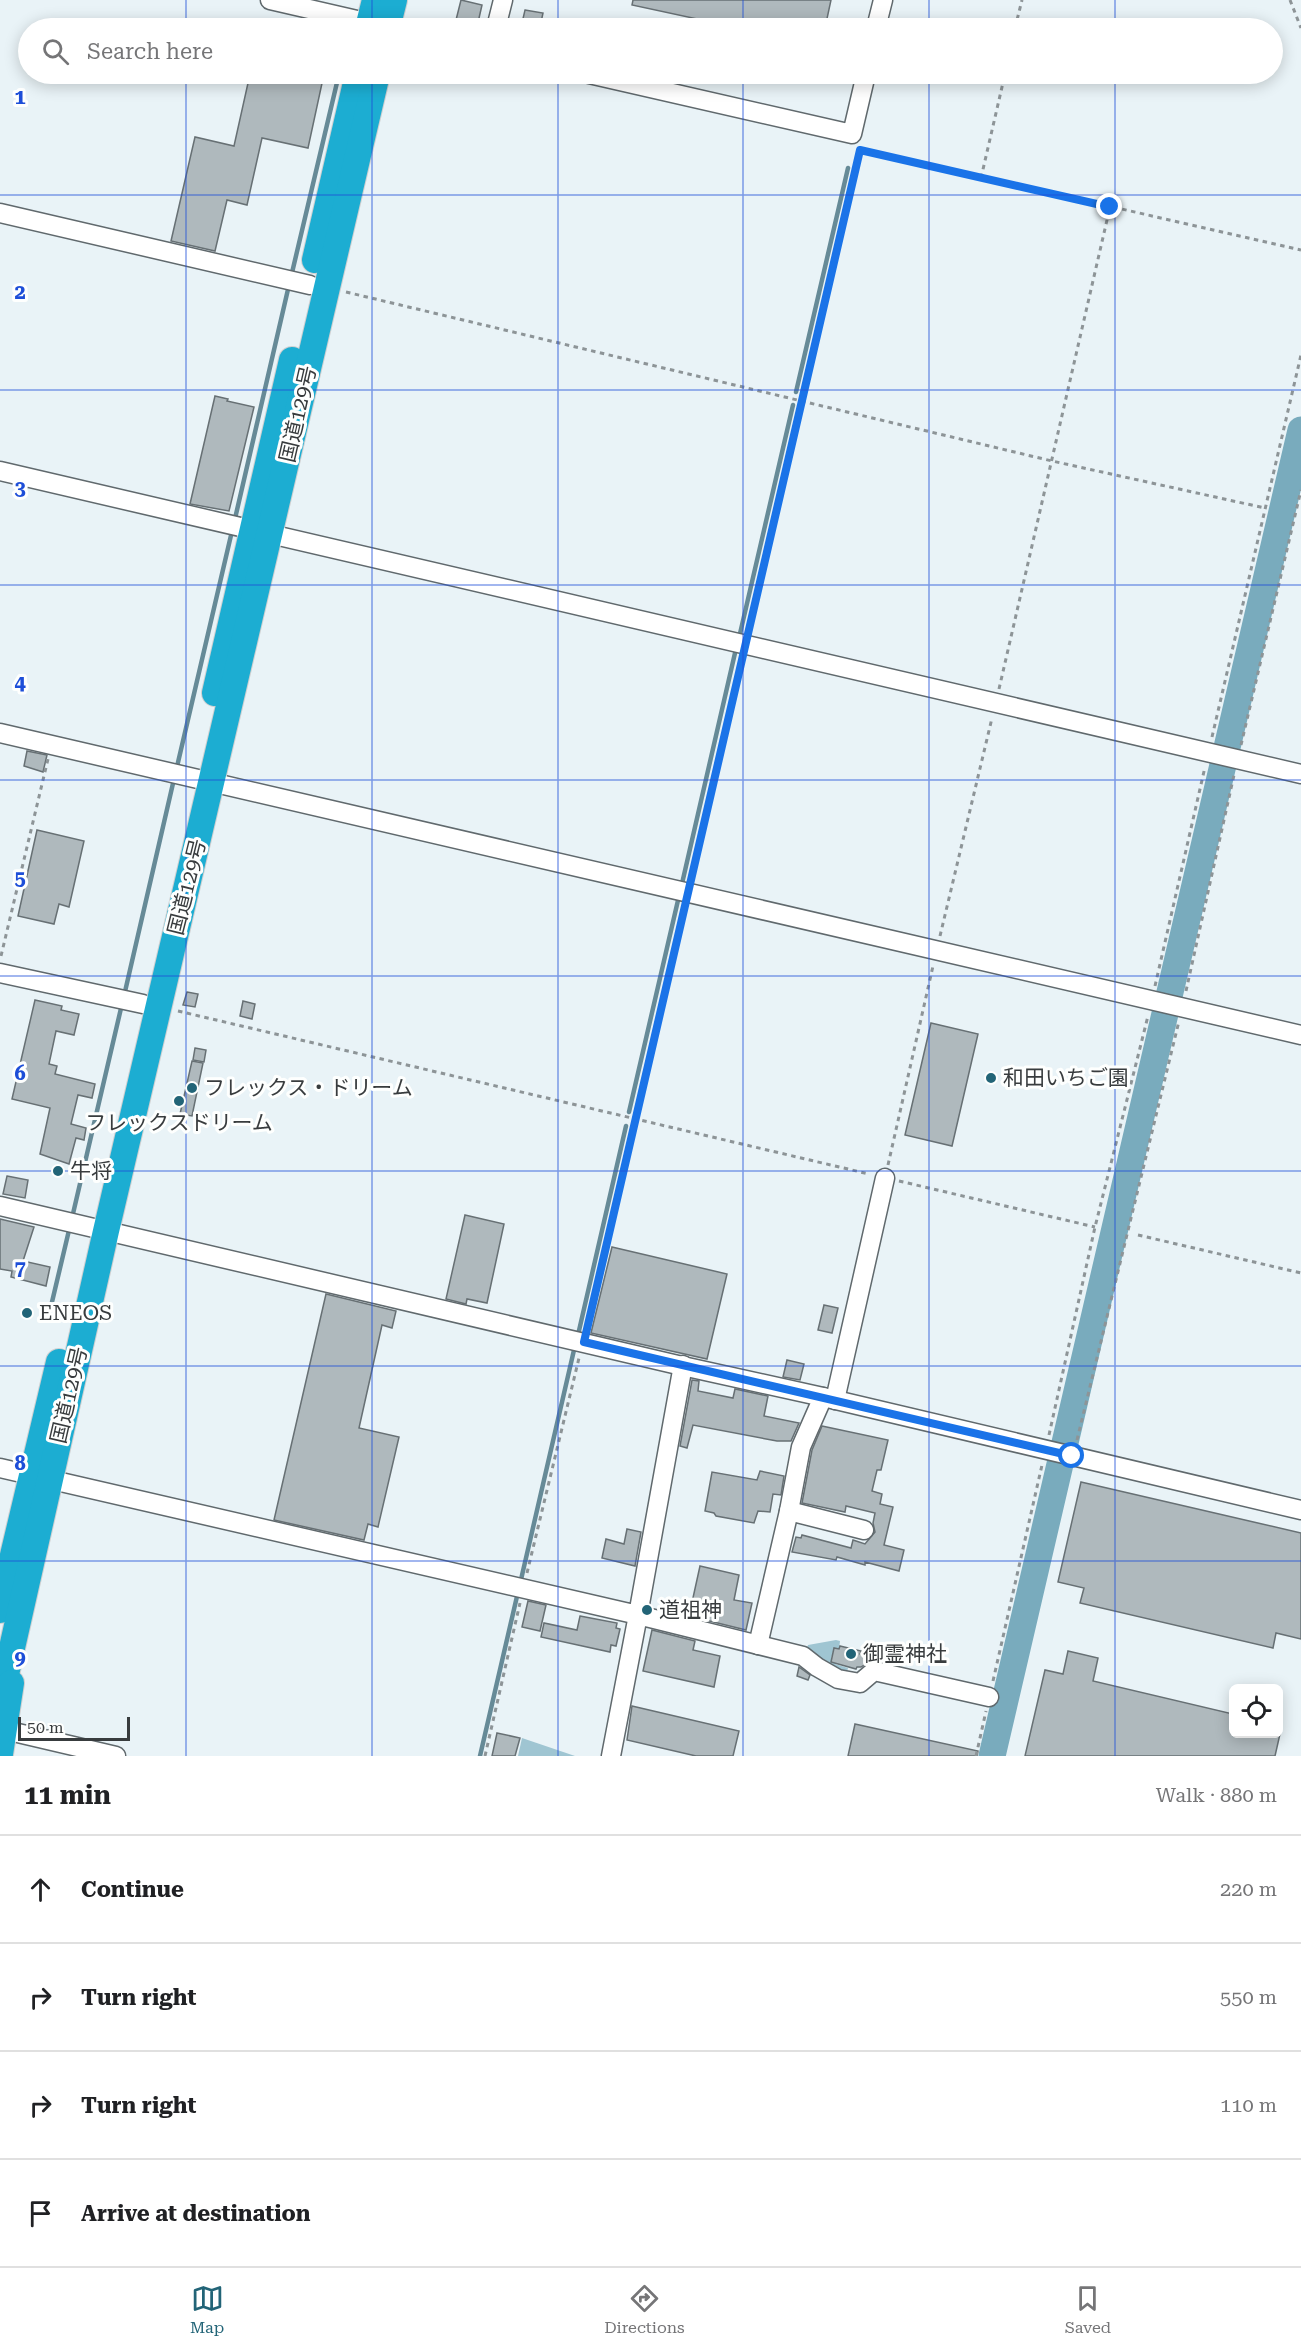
<!DOCTYPE html>
<meta charset="utf-8">
<style>
body{margin:0;font-family:"Roboto Serif","Noto Sans JP",serif;background:#f2f2f2;color:#202124}
.controls{position:absolute;right:18px;bottom:18px;display:grid;overflow:hidden;border-radius:9px;box-shadow:0 3px 15px #0003}
.controls button{width:54px;height:54px;display:grid;place-items:center;padding:0;border:0;border-bottom:2px solid #e0e0e0;background:#fff;color:#202124;font:30px sans-serif}
.scale{position:absolute;left:18px;bottom:15px;width:112px;box-sizing:border-box;padding-left:6px;border:3px solid #383c3e;border-top:0;font-size:16px;line-height:21px;white-space:nowrap;color:#383c3e;-webkit-text-stroke:4px #fefffe;paint-order:stroke}
.stop{position:absolute;width:18px;height:18px;margin:-14px;border:4px solid #1a73e8;border-radius:50%;background:#fff}
.stop.end{background:#1a73e8;border-color:#fff;box-shadow:0 2px 6px #0008}
.list{margin:0;padding:0;list-style:none}
h2{display:flex;justify-content:space-between;align-items:center;height:78px;margin:0;padding:0 24px;font-size:26px}
h2 small{font-size:20px;font-weight:400;color:#757577}
.list li{display:grid;grid-template-columns:39px 1fr auto;gap:18px;align-items:center;box-sizing:border-box;height:108px;padding:0 24px;border-top:2px solid #e0e0e0}
.list b{display:block;font-size:22px;white-space:nowrap}
.list em{font-size:20px;font-style:normal;color:#757577}
.icon{flex:none;width:33px;height:33px;fill:none;stroke:currentColor;stroke-width:2;stroke-linecap:round;stroke-linejoin:round}
.map{position:relative;flex:none;width:1301px;height:1756px;overflow:hidden}
.search{position:absolute;background:#fff;box-shadow:0 3px 15px #0003;left:18px;right:18px;top:18px;height:66px;display:flex;align-items:center;gap:15px;box-sizing:border-box;padding:0 21px;border-radius:33px;color:#757577;font-size:22px}
.sheet{height:510px;background:#fff}
nav{display:flex;justify-content:space-around;align-items:center;box-sizing:border-box;height:84px;border-top:2px solid #e0e0e0;background:#fff;font-size:16px;color:#757577}
nav a{display:grid;justify-items:center;gap:3px}
nav .on{color:#226477}
.map>svg:first-child{display:block}
.green{fill:#9fc5d2}
.lines{fill:none;stroke-linecap:round;stroke-linejoin:round}
.stream{stroke:#668a97;stroke-width:4.5}
.river{stroke:#79abbd;stroke-width:27}
.building{fill:#afb9bd;stroke:#677074;stroke-width:1.5}
.minor-casing{stroke:#60696d;stroke-width:21}
.highway-casing{stroke:#cfd0d1;stroke-width:28}
.path{stroke:#8d9497;stroke-width:3;stroke-dasharray:4.5 4.5;stroke-linecap:butt}
.minor{stroke:#fff;stroke-width:18}
.highway{stroke:#1cadd2;stroke-width:26}
.route{stroke:#1a73e8;stroke-width:8}
.grid{fill:none;stroke:#1d4ed8;stroke-width:1.5;stroke-opacity:0.55}
.poi-dot{fill:#226477;stroke:#fefffe;stroke-width:2}
.labels{text-anchor:middle;dominant-baseline:central;stroke-width:6;stroke-linejoin:round;paint-order:stroke}
.street-label{font-size:21px;fill:#383c3e;stroke:#fefffe}
.poi-label{font-size:21px;fill:#383c3e;stroke:#fefffe;text-anchor:start}
.grid-label{font-size:20px;text-anchor:middle;font-weight:bold;fill:#1d4ed8;stroke:#fefffe;stroke-width:6;stroke-linejoin:round;paint-order:stroke}
</style>
<div class="map">
<svg width="1301" height="1756" viewBox="0 0 1301 1756">
<rect width="100%" height="100%" fill="#e9f3f7"/>
<g class="green">
<path d="M836,1640l4,1 -1,8 -5,-1 -3,11 4,1v4l13,4 -2,8 -7,-2 -32,-25 1,-4z"/>
<path d="M522,1738l53,18h-57z"/>
</g>
<g class="lines">
<g class="stream">
<path d="M291,277l48,-203"/>
<path d="M796,392l52,-224"/>
<path d="M234,523l55,-238"/>
<path d="M739,638l54,-233"/>
<path d="M176,771l56,-240"/>
<path d="M681,888l54,-235"/>
<path d="M124,996l50,-217"/>
<path d="M629,1112l50,-216"/>
<path d="M72,1218l50,-214"/>
<path d="M52,1302l18,-76"/>
<path d="M578,1335l48,-209"/>
<path d="M520,1584l54,-234"/>
<path d="M480,1756l38,-164"/>
</g>
<path class="river" d="M992,1756l309,-1326"/>
</g>
<g class="building">
<path d="M461,0l21,5 -5,22 -23,1z"/>
<path d="M633,0h198l-6,28h-86l-107,-23z"/>
<path d="M525,10l18,3 -3,14 -18,-4z"/>
<path d="M250,74h74l-16,74 -46,-10 -15,67 -20,-5 -12,51 -44,-10 24,-104 39,9z"/>
<path d="M215,396l13,3 -1,2 27,6 -25,104 -39,-7z"/>
<path d="M27,751l20,4 -4,17 -19,-6z"/>
<path d="M37,830l47,11 -15,66 -10,-3 -5,20 -36,-8z"/>
<path d="M187,992l11,2 -3,13 -12,-2z"/>
<path d="M35,1000l27,6 -1,4 18,4 -5,21 -18,-4 -7,33 8,2 -2,8 40,10 -3,14 -14,-3 -7,29 15,4 -2,12 -8,-2 -7,26 -29,-10 10,-46 -38,-9z"/>
<path d="M243,1001l12,3 -3,15 -12,-3z"/>
<path d="M931,1023l47,11 -26,112 -47,-11z"/>
<path d="M195,1048l11,2 -2,12 -11,-2z"/>
<path d="M192,1061l11,2 -11,53 -12,-2z"/>
<path d="M7,1176l21,4 -3,18 -22,-4z"/>
<path d="M465,1215l39,9 -17,79 -20,-4 -1,5 -20,-5z"/>
<path d="M0,1219l34,8 -11,34 27,6 -4,19 -35,-9 1,-6 -12,-2z"/>
<path d="M612,1247l115,27 -20,85 -116,-26z"/>
<path d="M326,1294l70,17 -4,17 -10,-3 -23,103 40,9 -21,90 -10,-3 -4,16 -90,-20z"/>
<path d="M824,1305l14,3 -6,25 -14,-3z"/>
<path d="M787,1360l17,4 -4,16 -17,-3z"/>
<path d="M692,1380l7,1 -1,10 35,7 2,-9 33,7 -4,20 35,7 -8,18h-14l-84,-16 -6,23 -7,-2z"/>
<path d="M822,1426l66,14 -7,30h-4l-5,21 10,3 -2,10 13,3 -9,38 20,5 -5,21 -34,-9v3l-28,-8 -1,3 -44,-8 4,-15 5,1 1,-3 49,13 2,-8 12,4 10,-12 -2,-9 2,-10 -29,-7 -1,6 -43,-9 10,-53z"/>
<path d="M760,1471l24,5 -3,19 -8,-1 -3,18 -12,-1 -4,12 -38,-7 -2,-3 -9,-2 7,-39 45,8z"/>
<path d="M1081,1482l220,51v106l-25,-6 -3,15 -193,-45 4,-15 -26,-6z"/>
<path d="M627,1529l14,3 -6,34 -33,-8 4,-19 18,5z"/>
<path d="M700,1566l39,9 -5,25 18,3 -6,27 -57,-14z"/>
<path d="M528,1601l18,4 -6,26 -18,-4z"/>
<path d="M580,1616l37,7 -1,5 4,1 -4,17 -5,-1 -1,7 -69,-15 3,-14 33,7z"/>
<path d="M652,1630l43,11 -2,9 27,6 -6,31 -71,-16z"/>
<path d="M840,1646l21,5 -1,3 6,1 -2,10 -3,2h-4l-1,2 -25,-7 3,-14 5,1z"/>
<path d="M1068,1651l30,7 -5,23 140,33v20h47l-5,22h-250l20,-86 18,4z"/>
<path d="M799,1667l11,8 -2,5 -11,-4z"/>
<path d="M632,1706l107,25 -6,25h-37l-69,-16z"/>
<path d="M855,1724l123,27 -1,5h-129z"/>
<path d="M497,1733l23,5 -5,18h-23z"/>
</g>
<g class="lines">
<defs>
<g id="minor">
<path d="M270,0l100,23"/>
<path d="M496,28l7,-28"/>
<path d="M876,28l7,-28"/>
<path d="M589,74l263,60 14,-60"/>
<path d="M0,213l310,72"/>
<path d="M0,471l1301,303"/>
<path d="M0,733l1301,302"/>
<path d="M0,973l143,31"/>
<path d="M0,1206l678,159 145,32 478,113"/>
<path d="M835,1400l50,-222"/>
<path d="M0,1468l638,147 45,-250"/>
<path d="M789,1511l75,19"/>
<path d="M758,1645l31,-134 12,-64 22,-50"/>
<path d="M5,1730l111,26"/>
<path d="M611,1756l27,-141 165,41 14,11 21,12 22,4 14,-12 115,26"/>
</g>
<g id="highway">
<path d="M368,28l7,-28"/>
<path d="M387,28l7,-28"/>
<path d="M315,260l43,-186"/>
<path d="M215,693l77,-333"/>
<path d="M0,1610l59,-248"/>
<path d="M0,1701l106,-470 271,-1157"/>
<path d="M0,1754l11,-71"/>
</g>
</defs>
<use href="#minor" class="minor-casing"/>
<use href="#highway" class="highway-casing"/>
<g class="path">
<path d="M1290,0l11,28"/>
<path d="M1015,28l7,-28"/>
<path d="M859,149l442,101"/>
<path d="M981,178l24,-104"/>
<path d="M346,292l706,169 213,47"/>
<path d="M748,630l111,-480"/>
<path d="M999,689l111,-482"/>
<path d="M1212,737l89,-382"/>
<path d="M1241,745l60,-255"/>
<path d="M690,879l51,-219"/>
<path d="M940,936l52,-218"/>
<path d="M1,956l47,-197"/>
<path d="M1155,986l50,-219"/>
<path d="M1186,991l48,-216"/>
<path d="M178,1011l691,163"/>
<path d="M888,1165l45,-199"/>
<path d="M899,1181l196,46"/>
<path d="M1138,1235l163,38"/>
<path d="M587,1329l96,-421"/>
<path d="M1049,1435l46,-208 53,-211"/>
<path d="M1077,1440l102,-419"/>
<path d="M527,1573l52,-215"/>
<path d="M993,1681l49,-216"/>
<path d="M485,1756l35,-153"/>
<path d="M976,1756l10,-45"/>
</g>
<use href="#minor" class="minor"/>
<use href="#highway" class="highway"/>
</g>
<g class="lines">
<path class="route" d="M1072,1456l-488,-114 276,-1192 250,57"/>
</g>
<path class="grid" d="M186,0v28M372,0v28M558,0v28M743,0v28M929,0v28M1115,0v28M186,74v1682M372,74v1682M558,74v1682M743,74v1682M929,74v1682M1115,74v1682M0,195h1301M0,390h1301M0,585h1301M0,780h1301M0,976h1301M0,1171h1301M0,1366h1301M0,1561h1301"/>
<g class="poi-dot">
<circle cx="991" cy="1078" r="6"/>
<circle cx="192" cy="1088" r="6"/>
<circle cx="179" cy="1101" r="6"/>
<circle cx="58" cy="1171" r="6"/>
<circle cx="27" cy="1313" r="6"/>
<circle cx="647" cy="1610" r="6"/>
<circle cx="851" cy="1654" r="6"/>
</g>
<g class="labels">
<g class="street-label">
<text transform="translate(298 414) rotate(-77)">国道129号</text>
<text transform="translate(187 887) rotate(-76)">国道129号</text>
<text transform="translate(69 1395) rotate(-77)">国道129号</text>
</g>
<g class="poi-label">
<text x="1003" y="1078">和田いちご園</text>
<text x="204" y="1088">フレックス・ドリーム</text>
<text x="179" y="1123" text-anchor="middle">フレックスドリーム</text>
<text x="70" y="1171">牛将</text>
<text x="39" y="1313">ENEOS</text>
<text x="659" y="1610">道祖神</text>
<text x="863" y="1654">御霊神社</text>
</g>
</g>
<g class="grid-label">
<text x="20" y="104">1</text>
<text x="20" y="299">2</text>
<text x="20" y="495">3</text>
<text x="20" y="690">4</text>
<text x="20" y="885">5</text>
<text x="20" y="1080">6</text>
<text x="20" y="1275">7</text>
<text x="20" y="1470">8</text>
<text x="20" y="1665">9</text>
</g>
</svg>
<div class="controls">
<button><svg class="icon" aria-label="locate" viewBox="0 0 24 24"><circle cx="12" cy="12" r="6"/><path d="M12 2v4M12 18v4M2 12h4M18 12h4"/></svg></button>
</div>
<div class="scale">50 m</div>
<div class="stop" style="left:1072px;top:1456px"></div>
<div class="stop end" style="left:1110px;top:207px"></div>
<div class="search"><svg class="icon" aria-label="search" viewBox="0 0 24 24"><circle cx="10" cy="10" r="6"/><path d="M15 15l6 6"/></svg>Search here</div>
</div>
<section class="sheet">
<h2>11 min<small>Walk · 880 m</small></h2>
<ul class="list">
<li><svg class="icon" aria-label="ahead" viewBox="0 0 24 24"><path d="M12 20V5M6 11l6-6 6 6"/></svg><div><b>Continue</b></div><em>220 m</em></li>
<li><svg class="icon" aria-label="right" viewBox="0 0 24 24"><path d="M7 20v-9h11M14 6l5 5-5 5"/></svg><div><b>Turn right</b></div><em>550 m</em></li>
<li><svg class="icon" aria-label="right" viewBox="0 0 24 24"><path d="M7 20v-9h11M14 6l5 5-5 5"/></svg><div><b>Turn right</b></div><em>110 m</em></li>
<li><svg class="icon" aria-label="arrive" viewBox="0 0 24 24"><path d="M6 21V4h12l-3 4 3 4H6"/></svg><div><b>Arrive at destination</b></div></li>
</ul>
</section>
<nav>
<a class="on"><svg class="icon" aria-label="map" viewBox="0 0 24 24"><path d="M3 6l6-2 6 2 6-2v14l-6 2-6-2-6 2zM9 4v14M15 6v14"/></svg>Map</a>
<a><svg class="icon" aria-label="directions" viewBox="0 0 24 24"><path d="M12 3l9 9-9 9-9-9zM9 14v-3h6M13 9l2 2-2 2"/></svg>Directions</a>
<a><svg class="icon" aria-label="saved" viewBox="0 0 24 24"><path d="M7 4h10v16l-5-4-5 4z"/></svg>Saved</a>
</nav>
